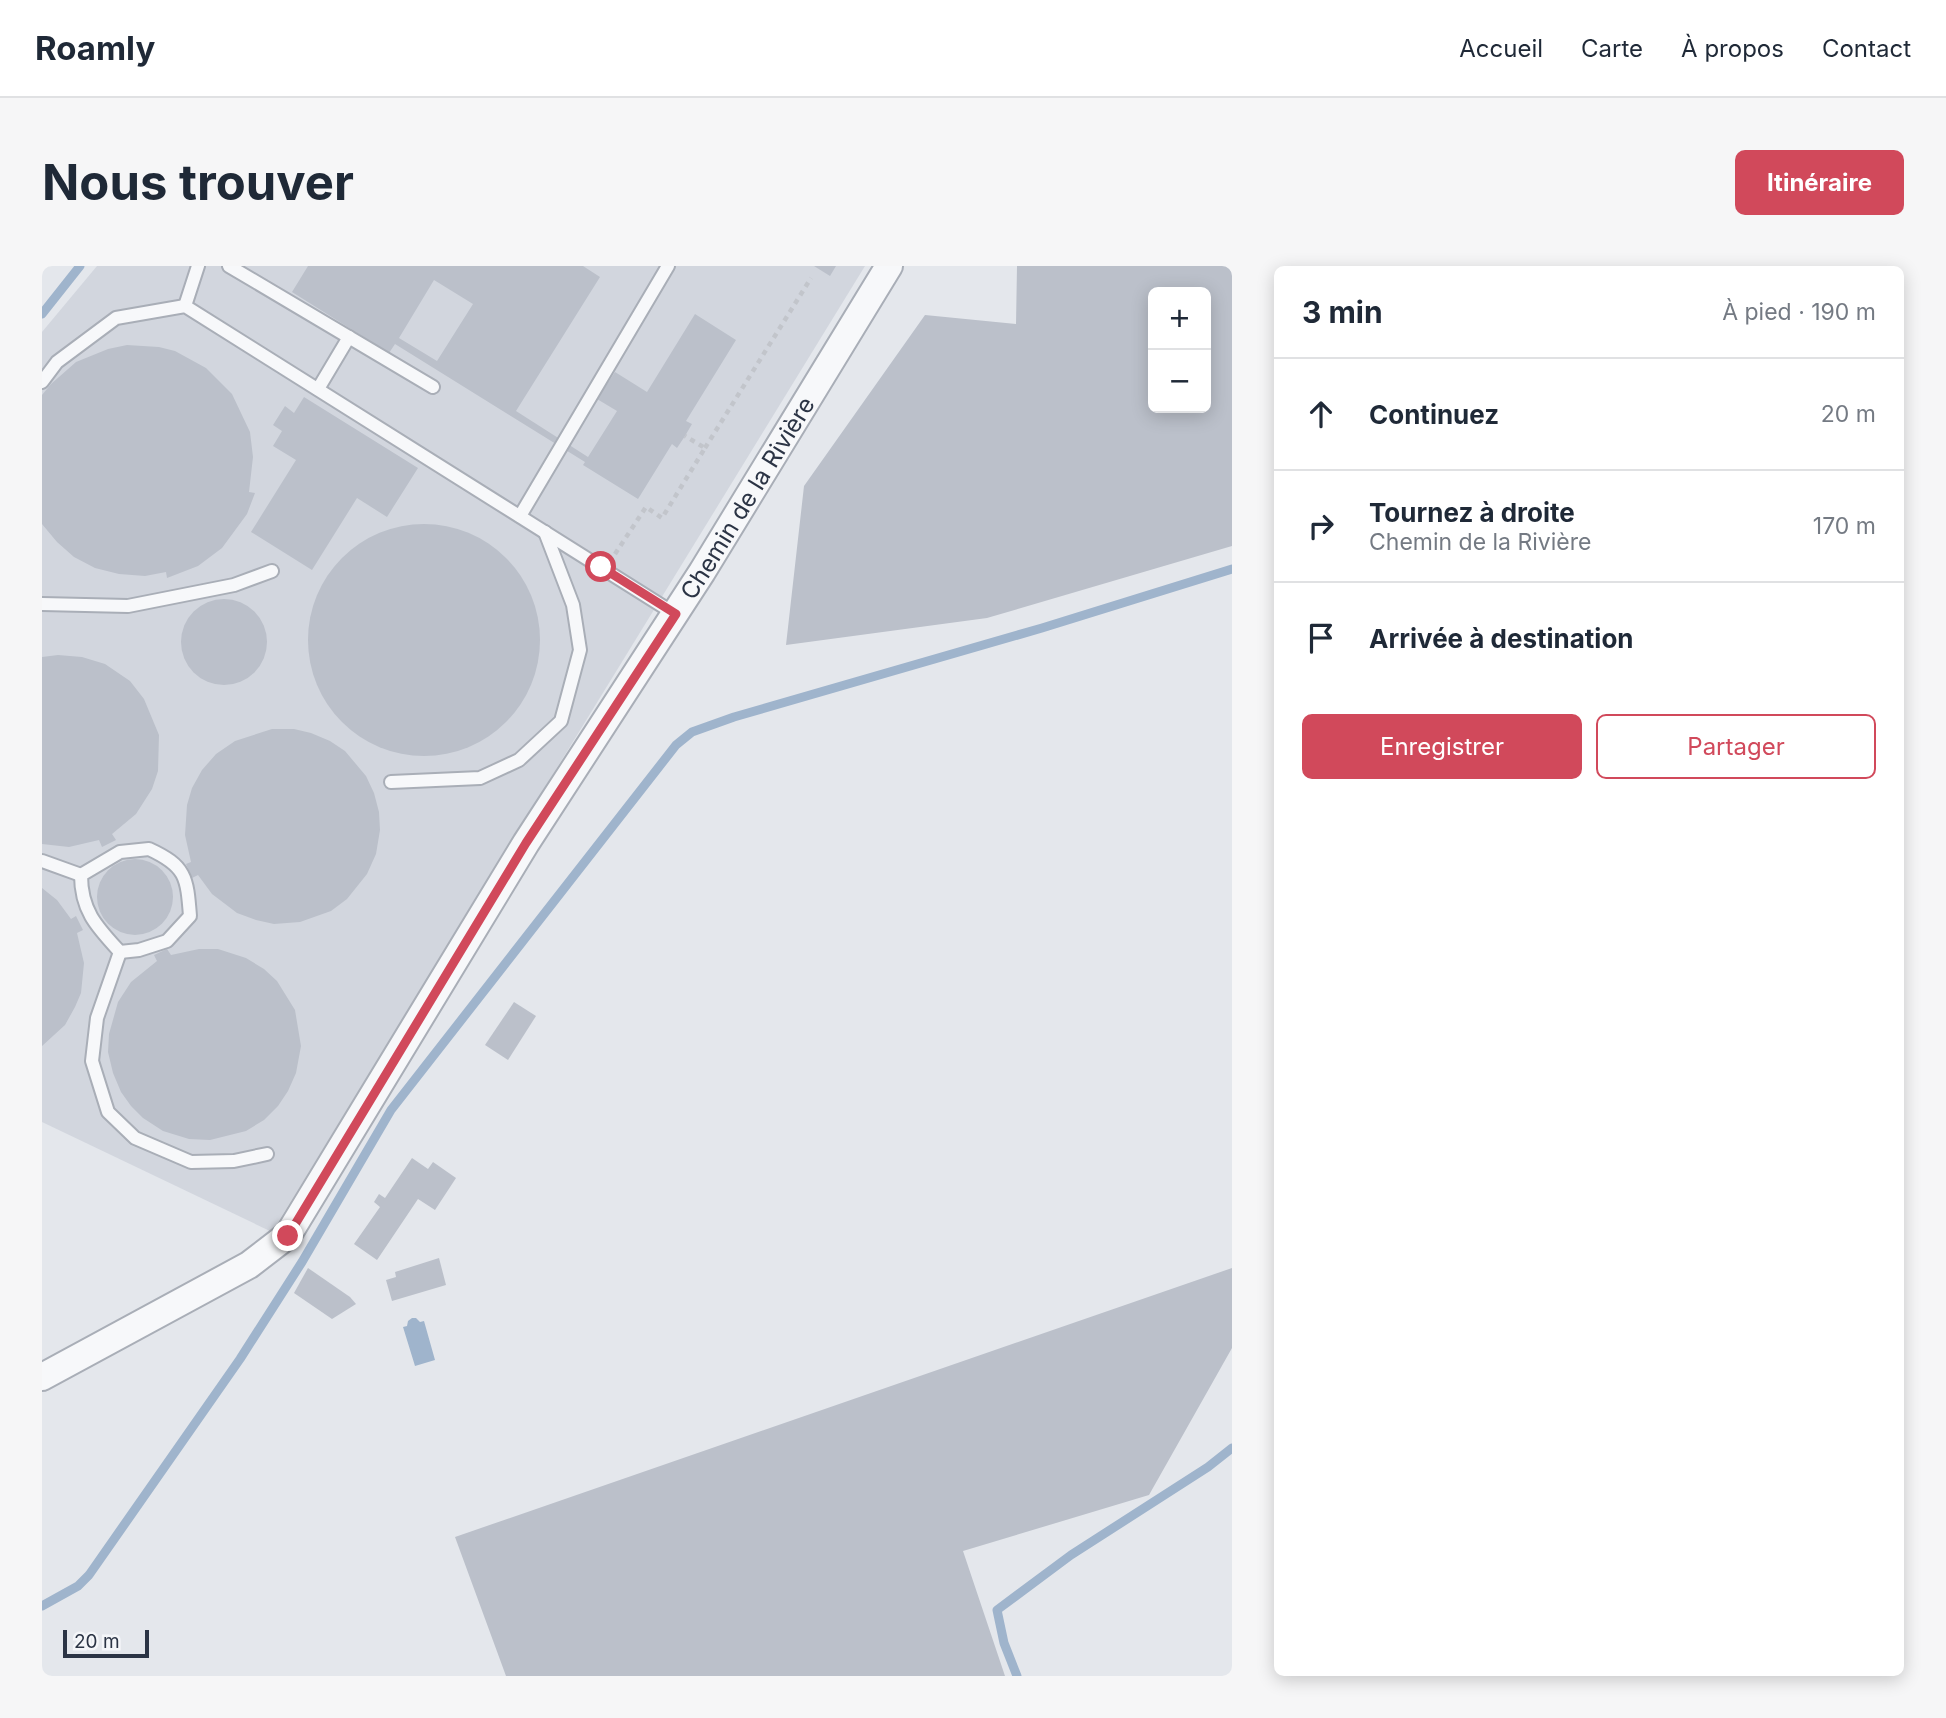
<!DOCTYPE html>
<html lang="fr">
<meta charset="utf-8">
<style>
body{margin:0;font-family:Inter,sans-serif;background:#f6f6f7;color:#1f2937}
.controls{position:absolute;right:21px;top:21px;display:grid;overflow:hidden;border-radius:10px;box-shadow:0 4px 18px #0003}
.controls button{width:63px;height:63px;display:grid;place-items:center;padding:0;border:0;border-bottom:2px solid #e0e1e3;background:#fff;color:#1f2937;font:35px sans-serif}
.scale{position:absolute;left:21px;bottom:18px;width:86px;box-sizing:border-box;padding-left:7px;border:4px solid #2b3445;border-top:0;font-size:19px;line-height:24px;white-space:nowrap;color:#2b3445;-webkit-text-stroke:5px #f4f6f9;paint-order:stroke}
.stop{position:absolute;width:21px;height:21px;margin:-16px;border:5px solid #d1495b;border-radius:50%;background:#fff}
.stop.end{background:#d1495b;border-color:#fff;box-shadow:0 2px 7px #0008}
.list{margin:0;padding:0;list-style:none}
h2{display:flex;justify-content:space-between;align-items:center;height:91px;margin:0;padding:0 28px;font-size:30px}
h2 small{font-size:23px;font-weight:400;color:#747a83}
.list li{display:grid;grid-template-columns:46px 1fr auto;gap:21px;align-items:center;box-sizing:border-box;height:112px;padding:0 28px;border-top:2px solid #e0e1e3}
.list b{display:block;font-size:26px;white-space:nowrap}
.list p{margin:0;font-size:23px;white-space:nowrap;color:#747a83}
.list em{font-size:23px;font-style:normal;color:#747a83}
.actions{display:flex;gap:14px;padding:21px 28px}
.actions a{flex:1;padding:16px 0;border:2px solid #d1495b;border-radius:10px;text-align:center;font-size:24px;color:#d1495b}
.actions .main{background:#d1495b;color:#fff}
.icon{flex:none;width:38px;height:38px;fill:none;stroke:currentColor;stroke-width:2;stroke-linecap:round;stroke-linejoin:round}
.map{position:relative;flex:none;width:1190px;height:1410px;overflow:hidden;border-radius:10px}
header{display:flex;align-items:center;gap:42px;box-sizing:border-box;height:98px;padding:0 35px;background:#fff;border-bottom:2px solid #e0e1e3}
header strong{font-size:33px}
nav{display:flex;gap:38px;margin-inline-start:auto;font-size:24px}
.intro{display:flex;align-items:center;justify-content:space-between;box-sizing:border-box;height:168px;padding:0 42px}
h1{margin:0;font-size:49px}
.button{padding:18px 32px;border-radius:10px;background:#d1495b;color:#fff;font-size:24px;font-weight:700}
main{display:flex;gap:42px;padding:0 42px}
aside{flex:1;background:#fff;border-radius:10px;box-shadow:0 4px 18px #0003}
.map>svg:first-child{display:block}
.built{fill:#d2d6de}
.water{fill:#9fb4cc}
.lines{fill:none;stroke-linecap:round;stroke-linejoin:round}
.stream{stroke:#9fb4cc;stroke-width:9}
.building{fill:#bbc0ca;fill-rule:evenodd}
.service-casing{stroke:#a9aeb7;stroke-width:16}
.minor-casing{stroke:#a9aeb7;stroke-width:30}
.path{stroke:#c2c5cb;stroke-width:4.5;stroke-dasharray:5 5;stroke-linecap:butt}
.service{stroke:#f7f8fa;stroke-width:12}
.minor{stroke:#f7f8fa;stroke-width:26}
.route{stroke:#d1495b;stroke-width:9}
.labels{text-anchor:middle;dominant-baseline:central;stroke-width:5;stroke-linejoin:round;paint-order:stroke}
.street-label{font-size:24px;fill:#2b3445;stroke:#f4f6f9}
</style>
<header>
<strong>Roamly</strong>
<nav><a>Accueil</a><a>Carte</a><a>À propos</a><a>Contact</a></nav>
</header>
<div class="intro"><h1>Nous trouver</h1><a class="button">Itinéraire</a></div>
<main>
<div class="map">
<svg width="1190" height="1410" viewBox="0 0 1190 1410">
<rect width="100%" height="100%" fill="#e4e7ec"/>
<path class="built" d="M55,0h768l-593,966 -230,-110v-790z"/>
<path class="water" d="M370,1052h4l4,4 4,-1 11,39 -20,6 -12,-39 4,-1 1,-5z"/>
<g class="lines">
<g class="stream">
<path d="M0,48l38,-48"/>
<path d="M0,1340l36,-20 11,-11 151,-216 62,-97 89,-152 285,-365 16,-13 42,-15 308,-89 190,-59"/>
<path d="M975,1410l-13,-33 -7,-33 74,-55 137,-88 24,-19"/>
</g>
</g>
<g class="building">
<path d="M266,0h275l17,11 -84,134 72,46 29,-46 -20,-12 18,-27 32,20 48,-78 41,26 -50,81 6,3 -7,12 -8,12 -5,-4 -34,55 -55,-34 2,-3 -190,-118 -6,9 -97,-61zM392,14l39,24 -36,57 -38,-23z"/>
<path d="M772,0h22l-6,10z"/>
<path d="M975,0h215v280l-245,72 -201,27 18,-159 121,-171 91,9zM1111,26h53v116h-53z"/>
<path d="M85,79l32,2 16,4 31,17 26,26 18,38 3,25 -4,35 6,1 -8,21 -25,34 -24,18 -31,12 -1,-6 -21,4 -26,-2 -24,-6 -21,-11 -17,-15 -15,-18v-129l9,-11 25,-22 32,-13z"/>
<path d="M262,131l114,71 -31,49 -30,-19 -45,72 -61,-38 45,-72 -23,-14 9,-15 -9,-6 12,-19 9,7z"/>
<circle cx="382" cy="374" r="116"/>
<circle cx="182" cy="376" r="43"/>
<path d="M16,389l24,2 23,7 25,17 14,18 15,36 -1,36 -6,18 -16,25 -24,20 4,6 -14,7 -3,-7 -30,7 -27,-3v-187z"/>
<path d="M230,463h22l17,4 19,8 15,10 21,25 8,17 5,19 1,18 -4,24 -9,20 -20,25 -16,12 -31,11 -26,2 -18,-4 -19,-7 -25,-19 -14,-19 -6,3 -6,-14 5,-2 -6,-27 2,-30 5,-17 10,-18 14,-16 19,-13z"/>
<circle cx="93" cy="631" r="38"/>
<path d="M0,622l15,12 14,19 5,-3 7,14 -6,3 7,30 -3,30 -6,14 -10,18 -23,21z"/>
<path d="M125,683l4,6 28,-6h19l28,9 18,11 13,12 18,29 6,36 -5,27 -8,18 -10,15 -14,14 -18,11 -36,9 -21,-1 -26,-8 -20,-13 -12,-12 -10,-14 -8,-19 -5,-21 1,-18 9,-32 13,-20 26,-21 -3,-6z"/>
<path d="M472,736l22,14 -28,44 -23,-15z"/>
<path d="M370,892l16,11 5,-7 23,16 -21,32 -17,-11 -41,61 -23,-16 26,-37 -6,-5 5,-8 6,4z"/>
<path d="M397,992l7,27 -54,16 -6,-21 10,-3 -1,-5z"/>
<path d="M266,1002l42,29 6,7 -24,15 -38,-26z"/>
<path d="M1190,1002v80l-83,147 -186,56 42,125h-499l-51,-139z"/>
</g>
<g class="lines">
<defs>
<g id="service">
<path d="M187,0l204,121"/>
<path d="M143,40l13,-40"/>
<path d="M0,116l15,-20 59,-44 69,-12 490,308"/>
<path d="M276,123l31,-52"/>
<path d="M478,250l148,-250"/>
<path d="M0,338l86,2 106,-21 38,-14"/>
<path d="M349,516l89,-4 39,-18 42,-39 19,-71 -7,-45 -28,-73"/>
<path d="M107,583c37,17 38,28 41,67l-23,25 -28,9 -19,2c-23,-25 -39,-41 -39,-77l39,-23z"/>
<path d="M0,595l39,14"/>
<path d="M78,686l-23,66 -5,43 16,51 27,26 56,24 43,-1 33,-7"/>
</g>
<g id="minor">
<path id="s1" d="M0,1111l207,-112 39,-30 238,-392 176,-271 187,-306"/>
</g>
</defs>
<use href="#service" class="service-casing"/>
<use href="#minor" class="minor-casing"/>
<g class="path">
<path d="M663,182l106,-170"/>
<path d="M573,288l31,-47 16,11 43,-70 -20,-12"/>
</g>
<use href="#service" class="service"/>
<use href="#minor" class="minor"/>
</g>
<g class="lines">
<path class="route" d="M246,970l238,-393 150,-229 -75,-47"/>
</g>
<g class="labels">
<g class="street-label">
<text stroke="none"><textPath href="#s1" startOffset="1153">Chemin de la Rivière</textPath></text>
</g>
</g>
</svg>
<div class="controls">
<button>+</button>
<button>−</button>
</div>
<div class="scale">20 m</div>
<div class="stop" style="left:559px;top:301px"></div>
<div class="stop end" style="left:246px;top:970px"></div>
</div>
<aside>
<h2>3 min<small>À pied · 190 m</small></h2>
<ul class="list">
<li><svg class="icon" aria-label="ahead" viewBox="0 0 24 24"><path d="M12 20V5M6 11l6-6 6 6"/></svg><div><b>Continuez</b></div><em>20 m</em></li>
<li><svg class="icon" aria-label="right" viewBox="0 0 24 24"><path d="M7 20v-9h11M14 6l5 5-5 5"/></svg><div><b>Tournez à droite</b><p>Chemin de la Rivière</p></div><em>170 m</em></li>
<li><svg class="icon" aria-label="arrive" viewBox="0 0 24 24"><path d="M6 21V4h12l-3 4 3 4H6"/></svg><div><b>Arrivée à destination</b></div></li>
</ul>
<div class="actions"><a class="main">Enregistrer</a><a>Partager</a></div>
</aside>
</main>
